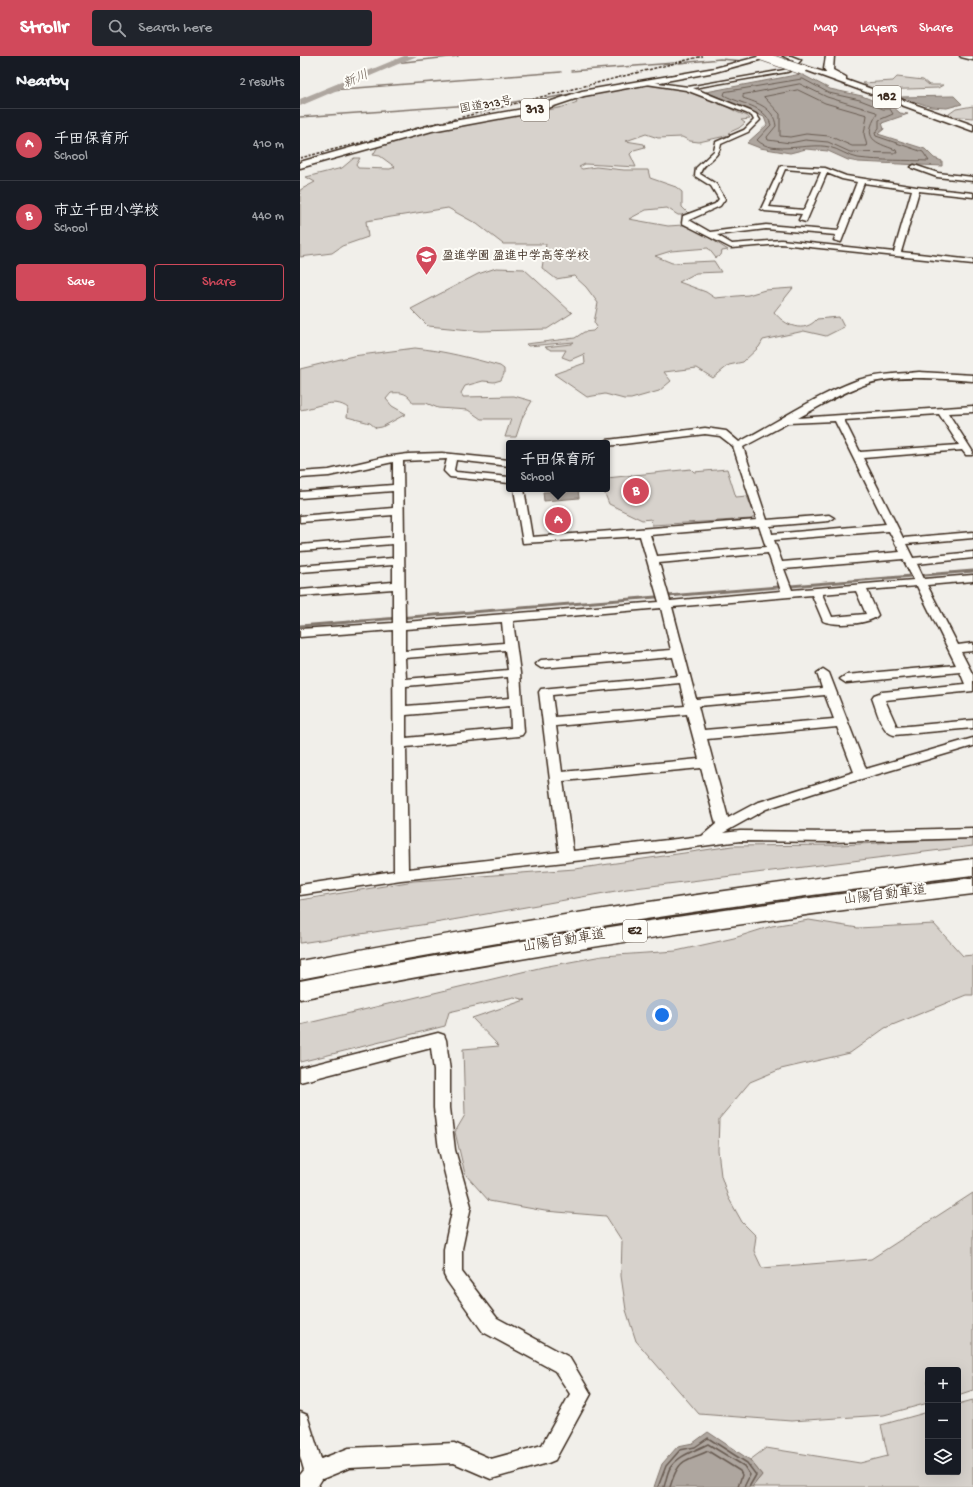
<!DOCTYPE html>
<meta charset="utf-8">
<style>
body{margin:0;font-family:"Gochi Hand","Klee One",sans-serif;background:#20242c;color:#f1f3f6}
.controls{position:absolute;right:12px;bottom:12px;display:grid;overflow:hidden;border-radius:4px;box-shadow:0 4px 16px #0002}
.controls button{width:36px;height:36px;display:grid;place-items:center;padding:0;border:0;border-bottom:1px solid #363941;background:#171b24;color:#f1f3f6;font:20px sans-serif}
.you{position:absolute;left:362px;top:959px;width:14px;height:14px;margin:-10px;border:3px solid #fff;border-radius:50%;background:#1a73e8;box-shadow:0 0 0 6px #1a73e833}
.badge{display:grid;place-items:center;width:26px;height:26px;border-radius:50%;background:#d1495b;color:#fff;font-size:13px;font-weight:700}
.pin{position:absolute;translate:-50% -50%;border:2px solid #fff;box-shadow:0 1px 4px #0006}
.popup{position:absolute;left:206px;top:384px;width:104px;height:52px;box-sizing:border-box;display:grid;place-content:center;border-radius:4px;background:#171b24;filter:drop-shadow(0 1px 3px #0005);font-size:13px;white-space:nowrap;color:#9ea1a6}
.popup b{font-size:15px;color:#f1f3f6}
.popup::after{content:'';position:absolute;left:50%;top:100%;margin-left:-8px;border:8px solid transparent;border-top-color:#171b24}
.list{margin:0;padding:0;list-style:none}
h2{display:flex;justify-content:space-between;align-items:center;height:52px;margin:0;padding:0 16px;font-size:17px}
h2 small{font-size:13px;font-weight:400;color:#9ea1a6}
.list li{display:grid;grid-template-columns:26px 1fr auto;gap:12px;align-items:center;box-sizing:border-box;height:72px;padding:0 16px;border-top:1px solid #363941}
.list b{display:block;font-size:15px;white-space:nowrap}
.list p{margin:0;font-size:13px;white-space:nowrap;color:#9ea1a6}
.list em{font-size:13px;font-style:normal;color:#9ea1a6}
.actions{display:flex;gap:8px;padding:12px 16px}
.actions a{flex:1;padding:9px 0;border:1px solid #d1495b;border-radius:4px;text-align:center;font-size:14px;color:#d1495b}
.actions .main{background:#d1495b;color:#fff}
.icon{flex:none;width:22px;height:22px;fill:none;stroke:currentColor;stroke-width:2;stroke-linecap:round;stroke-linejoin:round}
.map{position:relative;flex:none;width:673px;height:1431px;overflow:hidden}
header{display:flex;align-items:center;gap:24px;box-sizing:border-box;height:56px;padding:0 20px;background:#d1495b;color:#fff}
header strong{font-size:19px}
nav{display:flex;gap:22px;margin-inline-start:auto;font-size:14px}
.search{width:280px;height:36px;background:#20242c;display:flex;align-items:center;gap:10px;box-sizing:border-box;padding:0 14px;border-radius:4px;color:#9ea1a6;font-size:15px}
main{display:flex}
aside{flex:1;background:#171b24}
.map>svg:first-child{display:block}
.green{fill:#d7d2cc;stroke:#897e75}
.water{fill:#aea69f;stroke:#80746b}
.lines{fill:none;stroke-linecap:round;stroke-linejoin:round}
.shore-far1{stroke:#695c52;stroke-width:1}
.shore{stroke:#695c52;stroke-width:1.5}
.stream-far1{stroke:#80746b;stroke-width:1.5}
.stream{stroke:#80746b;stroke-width:3}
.river{fill:#aea69f;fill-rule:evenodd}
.minor-casing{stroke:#3b2a1e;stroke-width:3}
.highway-casing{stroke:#3b2a1e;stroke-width:3}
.minor{fill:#fdfcf7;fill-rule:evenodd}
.highway{fill:#fdfcf7;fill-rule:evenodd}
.rail{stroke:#3b2a1e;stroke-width:1.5;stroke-dasharray:3 1.5;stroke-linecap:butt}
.highway-bridge-casing{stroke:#3b2a1e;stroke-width:10;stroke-linecap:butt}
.highway-bridge{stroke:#fdfcf7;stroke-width:9}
.labels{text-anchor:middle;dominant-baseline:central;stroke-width:4;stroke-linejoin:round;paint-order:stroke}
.far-street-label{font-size:12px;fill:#3b2a1e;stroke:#fdfcf7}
.far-poi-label{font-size:12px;font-weight:bold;fill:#3b2a1e;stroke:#fdfcf7;text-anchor:start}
.far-water-label{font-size:13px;font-style:italic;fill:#63554b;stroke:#fdfcf7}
.shield{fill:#fdfcf7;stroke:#75695f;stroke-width:1}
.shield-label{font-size:13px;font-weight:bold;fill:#3b2a1e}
.street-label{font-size:14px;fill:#3b2a1e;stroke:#fdfcf7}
</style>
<header>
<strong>Strollr</strong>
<div class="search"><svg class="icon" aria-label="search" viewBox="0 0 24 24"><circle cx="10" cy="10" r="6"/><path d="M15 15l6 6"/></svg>Search here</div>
<nav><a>Map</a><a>Layers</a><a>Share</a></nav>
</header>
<main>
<aside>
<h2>Nearby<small>2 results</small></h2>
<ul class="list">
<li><span class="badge">A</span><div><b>千田保育所</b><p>School</p></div><em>410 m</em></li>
<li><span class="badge">B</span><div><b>市立千田小学校</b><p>School</p></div><em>440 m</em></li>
</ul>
<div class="actions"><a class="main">Save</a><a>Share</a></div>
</aside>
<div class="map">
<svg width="673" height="1431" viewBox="0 0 673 1431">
<rect width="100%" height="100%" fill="#f1efea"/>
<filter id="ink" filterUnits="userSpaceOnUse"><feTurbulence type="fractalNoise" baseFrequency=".025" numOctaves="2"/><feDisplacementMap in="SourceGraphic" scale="8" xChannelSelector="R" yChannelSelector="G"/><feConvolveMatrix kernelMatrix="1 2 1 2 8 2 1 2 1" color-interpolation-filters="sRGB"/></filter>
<g filter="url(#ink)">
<g class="green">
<path d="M597,21l26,3 6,5h14l-5,3 -60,2 1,1h-5l-11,-8 30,-2z"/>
<path d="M338,29l40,2 1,2c20,5 39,13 58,23 5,3 10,2 13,7l-9,1 4,3 -6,5 -11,5 2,2 -31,7 -9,-1 -8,-4 -24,1 -12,-4 -20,7 18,3 1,3 -11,3 -4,4 6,13 -51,-3 -6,3 3,2 14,-2 28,3h24l2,8 26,9 6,5v15l6,6 -2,2h-8l-11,-7 -21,2 -17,9 39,7 15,-1 19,8 26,17 -6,1 -1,4 -5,3 -8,-10 -37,3 -16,5 17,7 42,-2 7,11 -25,1 -17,9 27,10 9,6 33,-3 17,-5 28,-2 -19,24c11,14 30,22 43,7l22,-2 5,10 -18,9 -22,-5 -41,9 -4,7 -16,15 -14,3 -16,13 -16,-10 -33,4 7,9 -12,10 -28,8h-7l-19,-5 -18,3 -33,-23 31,-11 -1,-9 -14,6 -8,-3 4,-7h-15l-6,-3 26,-3 3,-2 -46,4 -2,-2 49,-6 9,-6 9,-1 4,-4 -3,-5 4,-19 -12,-16 -12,-11 -18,3 -14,-11 4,-24h-43l-26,-20 -29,-16 -82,13 2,16 -26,9 -10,7 -32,4v-67l15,-8 -9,-5 36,-9 12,-10h6l-4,7 2,3 32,1 5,-2 -15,-11 -7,-1 7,-12c45,-14 92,-20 138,-29 21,-4 39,-3 59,-12l-1,-2 10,-6z"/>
<path d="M673,50v12l-24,-2v-2l7,-5z"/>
<path d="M196,212l28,1 48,44 -25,16 -66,2 -53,-5 -17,-17 67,-35z"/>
<path d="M115,292c29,3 56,10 85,18l4,3v5l-3,6 -7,2 -11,-1 -18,5 -4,7 2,4 51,-1 18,5 -9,15 -7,21h-11l6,-18h-30l-13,-9 -30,-2 -12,-5h-13c-5,-10 -11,-11 -22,-10l-5,6 6,7 14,8 -24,13 -6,1 -6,-5 -23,-6 1,-9c-14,-11 -33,0 -48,2v-41l53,-13z"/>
<path d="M391,413l3,3 33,-3 9,28 11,-1 8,20 -4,3 -99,6 -1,-6 -9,1 -33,-16 -6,-15h4v-11z"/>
<path d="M673,782v8l-346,43 -186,33 -141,21v-43l114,-19 161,-12 157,-23 108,-1z"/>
<path d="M509,864l49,8 76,-4 29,32 10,-1v40h-7l-81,33 -35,25 -69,16 -31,13 -31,37 -1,31 3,26 7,21 14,25 14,14 -2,15 8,17 109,-9 102,-66v197l-15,5v-25h-30v33l-44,12 -93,6 -92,-7 -63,-73 -10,-31 -5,-34 1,-35 -16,-25 -61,-5 -56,-10 -24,-27 -10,-42 10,-17 -2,-66 36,-3 -27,-28 53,-18 -11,-3 -65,15 -4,14 -145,36v-37l243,-58 59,-11 74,-5 58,-13 38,-12z"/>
<path d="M673,1344v87h-221l10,-12 -12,-15 16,-12 94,15 28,-7 -7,-31 47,-13v60h30v-68z"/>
</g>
<g class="water">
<path d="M501,18l29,15 32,7 22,9h7l9,8 8,1 -26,9 2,6 -6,5 47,15 9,9 8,3v5l-84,-4 -10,-2 -20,-9 -22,-2 -16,4 -30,-5 -13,-5 20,-18 -3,-8 -58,-25z"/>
<path d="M654,40l8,8 -15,4 -16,-1 -14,-5 -7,1 -10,-6z"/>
<path d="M278,434l1,8 -35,3 -1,-9z"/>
<path d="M408,1376l42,28 12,15 -10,12h-98l8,-23 16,-18 15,-3z"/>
</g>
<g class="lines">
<g class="shore-far1">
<path d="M503,23l26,14 31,7 23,9h7l3,5 -14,6v8l-4,5 1,3 47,16 6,9c-23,-1 -48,0 -71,-3 -11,-2 -19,-9 -29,-11 -21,-5 -56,9 -72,-7l14,-15c-7,-21 -30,-20 -47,-30l1,-3z"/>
<path d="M500,28l27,13 49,15 1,2c-15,25 -3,28 19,36l1,3 -47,-1 -22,-10 -23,-2 -15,3 -22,-3 -1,-3 9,-11c-2,-18 -18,-23 -33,-28v-3z"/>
<path d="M498,34l27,13 42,12 -3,19 3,12h-15l-23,-10 -23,-2 -16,3 -10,-1v-22l-16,-17z"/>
</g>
<g class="shore">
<path d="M358,1431l8,-21 14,-16 15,-3 13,-9 39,25 9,12 -7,12"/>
<path d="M364,1431c2,-6 3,-14 6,-19 8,-13 25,-17 38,-24l36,22 6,9 -6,12"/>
<path d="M370,1431c3,-9 7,-23 17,-27 7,-4 14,-5 21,-9l32,20 2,4 -4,12"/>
</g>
<g class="stream-far1">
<path d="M95,7l63,-7"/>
<path d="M379,7l41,-4 24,2"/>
<path d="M271,15l103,-8"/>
<path d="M31,34l230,-18"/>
<path d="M227,46l49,-9"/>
<path d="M209,47l11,-2"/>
<path d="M0,61l199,-14"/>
</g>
<path class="stream" d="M0,570l673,-55"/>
<path class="river" d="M104,0h13l-117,50v-7z"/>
<defs>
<g id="minor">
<path d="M483,0h8l10,4 -9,10 -5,2 -94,16 57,23 6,3 4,6 -12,12 -27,12c-2,16 -18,17 -21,30l16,10 9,15 -5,7 -31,14 21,12 56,-7 72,6 19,-49 -15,-3 -15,-6 -21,49 -7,-2 3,-6 -37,-3 -4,-2 20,-43 44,2 21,8 70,11 57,6v4l-54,-6 -18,61 72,8v4l-192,-20 -50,4 -49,-25 1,-7 32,-12 4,-5 -8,-13 -16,-10 1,-8 18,-17 2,-9 28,-12 10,-10 -2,-4 -6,-3 -60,-23 -46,-7 3,-2 45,6 96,-17 4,-2 6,-7zM485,113l36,3 -17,38 -35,-3zM564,127l48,7 -18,62 -113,-12 -49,4 -15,-9 49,-6 70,6 -2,5 7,2z"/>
<path d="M660,0h13v4l-12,-3z"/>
<path d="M614,109l24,8 35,4v4l-36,-4 -25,-9 -1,-1z"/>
<path d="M619,316l54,3v6c-31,-2 -80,-7 -109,4 -23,8 -44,21 -66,33l175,-12v6l-25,1 25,39 -1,3h-6l-4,-5 -99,8 40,80 70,-6v6l-67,6 7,14 60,-6v6l-56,6 7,15 49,-4v6l-46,4 31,60 15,-2v8l-12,1 12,23v16l-88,9 12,27 76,-7v8l-79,7c-13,-3 -17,-25 -22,-37l2,-3 8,-3 83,-8 -5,-12 -114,11 -6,-4 6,-4 110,-10 -39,-79 -50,4 11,25c-8,10 -44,11 -55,6l-11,-26 -140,12 24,92 126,-11 -5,-15 6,-4 6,4 37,96 107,-31v8l-159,47 -48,16 -43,24 17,-2 91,1 142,-4v10l-142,4 -91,-1 -83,11 -256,28 -101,15v-10l94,-14 -1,-241 -93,7v-8l93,-6v-34l-93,7v-6l93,-8v-17l-93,7v-6l93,-8v-14l-93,7v-6l93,-8v-22l-93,7v-6l93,-8v-17l-93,7v-6l93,-7v-23l-64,14 -29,2v-6l29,-2 56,-13 23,-3 34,-1 67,7v6l-53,-6 -2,10 2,2 53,5v6l-59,-6 -6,-6 3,-12 -44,2 2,161 254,-20 -19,-66 -117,7 -9,-54h10l8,48 225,-17 -24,-74 -13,-10 -15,-2 -98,12v-3h-5l5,-3 98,-12 21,3 13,11 2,-1c38,-20 76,-46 117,-61 19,-6 41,-6 61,-8zM639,358l20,31 -99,7 -16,-32zM535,365l51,103 -114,10 -2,-8 59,-5 5,-3 -5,-3 -62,5 -24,-73 45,-24zM459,470l7,21 -109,9 -7,-21zM589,475l11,21 -118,10 -8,-22zM468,497l13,38 -111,10 -11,-38zM603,503l11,21 -122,10 -8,-21zM556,535l10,23 -34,3 -10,-23zM361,552l10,42 -130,10 -6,4 6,4 132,-11 5,19 -137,13 -2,3 20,160 -151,17 -2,-122 112,-11 4,-1 2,-3 -4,-59 -7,-52zM202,566l2,21 -99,8v-22zM205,594l3,20 -102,9 -1,-21zM208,621l2,21 -104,8v-20zM380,627l5,23 -130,11 -3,-22zM525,639l9,24 -130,11 -6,-24zM210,650l1,22 -105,10v-23zM387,658l12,45 -137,13 -6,-46zM537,671l17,45 -98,31 -28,15 -21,-79zM401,712l15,56 -14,12 -129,15 -10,-70z"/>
<path d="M138,977l6,2 2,5 4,31v37l5,42 16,56 -9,43v23l35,46 72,39 22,37 -36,66 -7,3 -57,16 -37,-16 -105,5 -27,11 -5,8h-17v-12l4,-5 -4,-14v-44l7,3 14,44 28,-11 105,-5 37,16 51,-14 28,-51 -15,-23 -72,-39 -36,-51 -3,-6v-26l9,-43 -14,-56 -5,-42v-37l-3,-23 -131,34v-14z"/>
</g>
<g id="highway">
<path d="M461,0h13l-59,16 -131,24 -48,16 -104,19 -132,37v-6l131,-37 103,-18 48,-16 133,-23z"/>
<path d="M526,0h8l-1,14 13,7v3l127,45v6l-176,-64 4,-2 26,8 -3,-4z"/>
<path d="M673,803v16c-226,26 -450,61 -673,104v-18c223,-42 447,-76 673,-102z"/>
<path d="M673,822v16c-226,26 -450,62 -673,105v-18c223,-43 447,-77 673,-103z"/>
</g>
</defs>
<use href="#minor" class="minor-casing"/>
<use href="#highway" class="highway-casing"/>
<use href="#minor" class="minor"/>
<use href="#highway" class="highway"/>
<path class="rail" d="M0,102l403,-102"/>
<defs>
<path id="highway-bridge" d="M462,0l40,14"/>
</defs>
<use href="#highway-bridge" class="highway-bridge-casing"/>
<use href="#highway-bridge" class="highway-bridge"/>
</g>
</g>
<defs>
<symbol id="school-pin" viewBox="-11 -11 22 30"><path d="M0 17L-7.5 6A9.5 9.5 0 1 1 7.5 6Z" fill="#d1495b" stroke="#fdfcf7"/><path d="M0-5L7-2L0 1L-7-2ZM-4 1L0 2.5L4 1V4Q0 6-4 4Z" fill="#fff"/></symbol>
</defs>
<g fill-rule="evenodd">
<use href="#school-pin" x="114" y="188" width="25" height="34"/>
</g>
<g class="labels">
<g class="far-street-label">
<text transform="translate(186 50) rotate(-10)">国道313号</text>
</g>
<g class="far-poi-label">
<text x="142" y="201">盈進学園 盈進中学高等学校</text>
</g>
<g class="far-water-label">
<text transform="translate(56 24) rotate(-23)">新川</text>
</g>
<g class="shield">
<rect x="573" y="30" width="28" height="22" rx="3"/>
<rect x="221" y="43" width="28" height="22" rx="3"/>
<rect x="323" y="864" width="24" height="22" rx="3"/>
</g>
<g class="shield-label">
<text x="587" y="41">182</text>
<text x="235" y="54">313</text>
<text x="335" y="875">E2</text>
</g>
<g class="street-label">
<text transform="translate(585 840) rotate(-7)">山陽自動車道</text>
<text transform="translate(264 886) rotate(-9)">山陽自動車道</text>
</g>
</g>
</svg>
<div class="controls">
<button>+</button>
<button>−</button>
<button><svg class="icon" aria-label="layers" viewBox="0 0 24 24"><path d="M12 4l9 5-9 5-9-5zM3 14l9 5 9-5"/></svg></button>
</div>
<div class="you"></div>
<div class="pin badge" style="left:258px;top:464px">A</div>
<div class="popup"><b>千田保育所</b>School</div>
<div class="pin badge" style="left:336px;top:435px">B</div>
</div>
</main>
